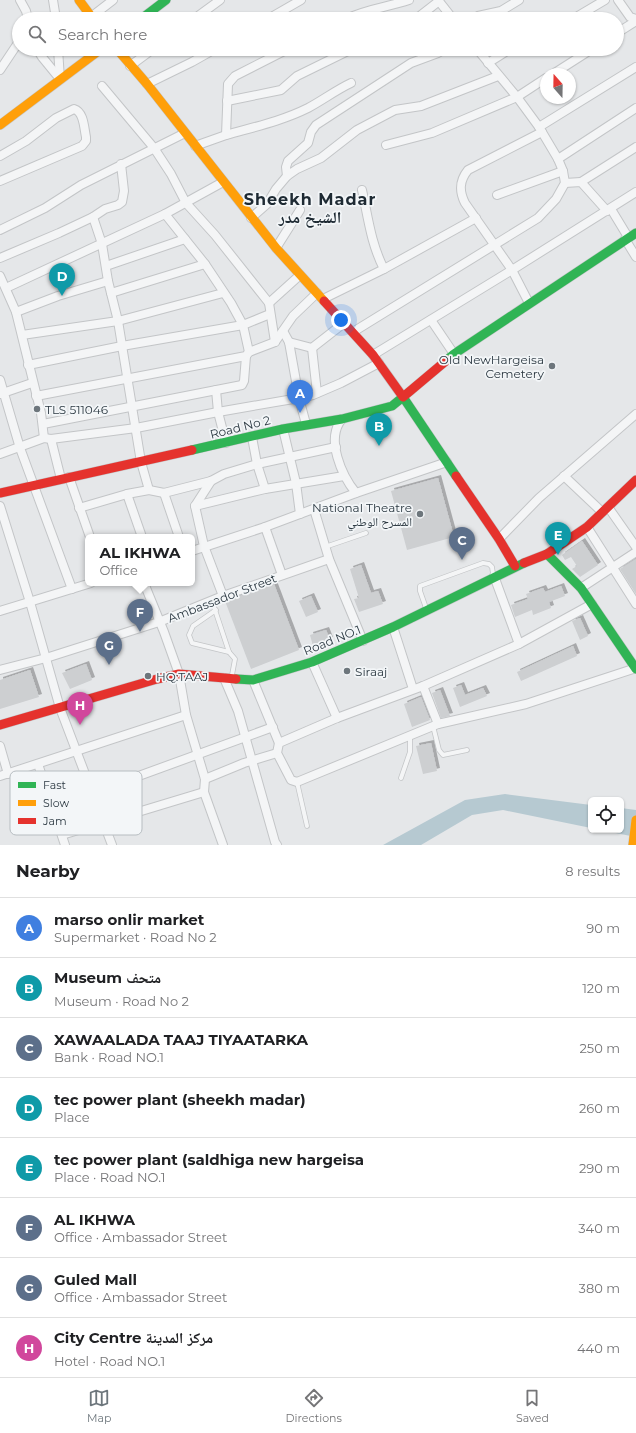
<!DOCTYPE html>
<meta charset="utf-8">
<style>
body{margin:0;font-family:Montserrat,"Noto Naskh Arabic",sans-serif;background:#f2f2f2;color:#202124}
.controls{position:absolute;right:12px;bottom:12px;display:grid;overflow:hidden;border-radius:6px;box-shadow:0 1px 3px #0004}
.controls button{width:36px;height:36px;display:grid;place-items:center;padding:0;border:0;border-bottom:1px solid #e0e0e0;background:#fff;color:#202124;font:20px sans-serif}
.compass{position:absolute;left:540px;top:68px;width:36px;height:36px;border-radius:50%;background:#fff;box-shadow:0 1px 3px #0004;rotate:340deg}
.you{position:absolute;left:341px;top:320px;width:14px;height:14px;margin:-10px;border:3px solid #fff;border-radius:50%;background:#1a73e8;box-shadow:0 0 0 6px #1a73e833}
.badge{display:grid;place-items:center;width:26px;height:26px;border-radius:50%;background:#6d767c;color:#fff;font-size:13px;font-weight:700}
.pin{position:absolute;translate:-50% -33px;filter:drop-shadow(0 1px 2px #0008)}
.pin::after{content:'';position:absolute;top:21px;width:14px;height:12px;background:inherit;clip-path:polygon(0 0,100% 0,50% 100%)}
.popup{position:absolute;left:85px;top:534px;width:110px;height:52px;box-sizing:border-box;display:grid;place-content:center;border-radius:6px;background:#fff;filter:drop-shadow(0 1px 3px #0005);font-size:13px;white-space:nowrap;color:#757577}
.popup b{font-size:15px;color:#202124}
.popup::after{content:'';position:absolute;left:50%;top:100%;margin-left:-8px;border:8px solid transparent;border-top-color:#fff}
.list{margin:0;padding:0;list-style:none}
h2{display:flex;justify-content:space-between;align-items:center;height:52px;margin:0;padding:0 16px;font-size:17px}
h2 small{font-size:13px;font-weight:400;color:#757577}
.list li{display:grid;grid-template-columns:26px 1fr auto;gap:12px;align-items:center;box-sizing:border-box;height:60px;padding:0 16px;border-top:1px solid #e0e0e0}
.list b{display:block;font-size:15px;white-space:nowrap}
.list p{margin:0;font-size:13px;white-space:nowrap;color:#757577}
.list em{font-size:13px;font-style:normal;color:#757577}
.icon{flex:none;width:22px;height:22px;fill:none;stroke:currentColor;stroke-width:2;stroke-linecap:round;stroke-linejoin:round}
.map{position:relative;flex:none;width:636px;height:845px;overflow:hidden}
.search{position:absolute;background:#fff;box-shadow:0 1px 3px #0004;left:12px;right:12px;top:12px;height:44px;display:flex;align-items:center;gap:10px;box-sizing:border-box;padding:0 14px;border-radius:22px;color:#757577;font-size:15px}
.sheet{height:532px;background:#fff}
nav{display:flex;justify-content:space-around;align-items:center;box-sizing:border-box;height:56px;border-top:1px solid #e0e0e0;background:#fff;font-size:11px;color:#757577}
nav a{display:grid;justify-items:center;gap:2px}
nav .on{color:#6d767c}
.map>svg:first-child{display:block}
.water{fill:#b6c9d1}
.building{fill:#cdcfd1;filter:url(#shadow)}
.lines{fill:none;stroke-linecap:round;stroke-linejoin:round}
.lane-casing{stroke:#c3c5c7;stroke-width:5.5}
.street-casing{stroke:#c3c5c7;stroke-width:10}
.fast-casing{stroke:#c3c5c7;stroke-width:10}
.slow-casing{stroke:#c3c5c7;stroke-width:10}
.jam-casing{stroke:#c3c5c7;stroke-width:10}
.lane{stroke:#f4f5f6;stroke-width:4}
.street{stroke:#f4f5f6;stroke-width:8}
.fast{stroke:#30b455;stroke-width:9}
.slow{stroke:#ff9f0a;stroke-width:9}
.jam{stroke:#e5322d;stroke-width:9}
.poi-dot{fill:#6d767c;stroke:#f3f6f8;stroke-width:1.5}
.labels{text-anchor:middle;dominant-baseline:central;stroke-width:3.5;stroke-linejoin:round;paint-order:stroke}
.poi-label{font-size:12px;fill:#2c3942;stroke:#f3f6f8;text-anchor:start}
.street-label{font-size:12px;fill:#2c3942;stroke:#f3f6f8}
.district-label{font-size:16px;font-weight:bold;letter-spacing:1px;fill:#1e2a33;stroke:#f3f6f8}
.key{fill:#f3f6f8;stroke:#b7bdc1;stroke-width:1}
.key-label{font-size:11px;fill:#2c3942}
</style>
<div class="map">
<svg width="636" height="845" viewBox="0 0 636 845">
<defs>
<filter id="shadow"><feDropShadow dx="3" dy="-3" stdDeviation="0" flood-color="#0004"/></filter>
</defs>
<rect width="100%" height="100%" fill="#e5e7e9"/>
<g class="water">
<path d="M505,794l86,11v23l-88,-18 -31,5 -51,30h-38l82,-45z"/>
<path d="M621,808l15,2v27l-36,-7h21z"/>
</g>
<g class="building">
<path d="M438,478l16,59 -47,13 -16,-59z"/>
<path d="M582,541l16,24 -18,12 -8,-8 5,-3 -6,-9 -6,3 -3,-5z"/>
<path d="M636,559v35l-16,-25z"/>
<path d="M361,565l10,28 7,-2 5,13 -24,8 -5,-13 5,-1 -9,-29z"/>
<path d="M274,584l25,66 -48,19 -26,-68z"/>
<path d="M561,586l4,10 -16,6 2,6 -18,7 -1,-5 -17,7 -4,-12 17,-6 -2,-5 17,-6 2,4z"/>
<path d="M311,596l7,16 -12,5 -7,-16z"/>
<path d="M580,618l8,18 -8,4 -8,-19z"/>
<path d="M326,630l4,10 -17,6 -3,-11z"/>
<path d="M573,646l4,10 -56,25 -4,-9z"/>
<path d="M86,664l6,16 -22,9 -8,-16z"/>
<path d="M30,670l9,27 -39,12v-29z"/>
<path d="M461,685l4,10 18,-7 4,8 -27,11 -7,-19z"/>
<path d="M440,690l10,26 -9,2 -9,-25z"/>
<path d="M421,697l9,23 -18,7 -8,-23z"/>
<path d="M431,743l6,28 -14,3 -7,-28z"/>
</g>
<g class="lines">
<defs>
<g id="lane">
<path d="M325,547l41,-14"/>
<path d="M212,601l17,51 6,7 -3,16"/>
<path d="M426,608l-6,-17v-5l63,-23 6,1 3,3 1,7"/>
<path d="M216,610l-23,16 -4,9 3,8 37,9"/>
<path d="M433,726l6,24 4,5 24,-5"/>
<path d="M401,778l9,-26v-16"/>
<path d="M297,782l10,44"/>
</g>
<g id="street">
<path d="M20,0l6,11 2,8"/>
<path d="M53,0l3,19"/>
<path d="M438,0l15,19"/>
<path d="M618,0l12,17 6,2"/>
<path d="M91,17l22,-17"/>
<path d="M194,19l26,-19"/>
<path d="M268,19l33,-19"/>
<path d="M346,19c20,-10 42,-12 63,-19"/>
<path d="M416,19l23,-18"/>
<path d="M473,19l5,-3 23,-5 18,-11"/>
<path d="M573,19l32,-19"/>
<path d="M617,33l19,-12"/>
<path d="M37,49l5,8 18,22"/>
<path d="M58,49l2,30"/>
<path d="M488,63l22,-14"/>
<path d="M130,66l23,-17"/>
<path d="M0,70l18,-27"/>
<path d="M553,74l39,-25"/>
<path d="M147,84l45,-22 23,-13"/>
<path d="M102,86l52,62 17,26 15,29 29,32 54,68 6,39"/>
<path d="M227,101l54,-11 16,-14 55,-27"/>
<path d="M539,127l97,-60"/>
<path d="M226,135c28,-8 56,-14 82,-27 15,-8 28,-18 43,-25"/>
<path d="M386,145l46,-12 85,-36 29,-19"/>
<path d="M195,146l31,-11 2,-51 7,-8 53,-27"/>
<path d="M0,156l26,-15 30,-23 18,-9c10,3 10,19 12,28v4l-4,5 -82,35"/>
<path d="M558,159l78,-51"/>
<path d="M287,176l-1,-9 2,-6 20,-18 3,-11 5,-7 95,-62 27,-10 7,-4"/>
<path d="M581,182l55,-35"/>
<path d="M565,183l16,-1 26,29"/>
<path d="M497,195l66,-24"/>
<path d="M611,209l17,28"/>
<path d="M165,214l40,50 26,39 12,22 6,27"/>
<path d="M93,217l9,27 6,37 10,40 23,141 8,28"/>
<path d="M251,218l16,-14 9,-15 11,-13 10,-7 24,-11 36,-28 38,-20 26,-4 77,-30"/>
<path d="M0,230l45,-22 36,-23 104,-52"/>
<path d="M625,239l11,18"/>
<path d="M276,248l24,-38"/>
<path d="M0,258l59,-25 34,-16 12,-8 13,-4 4,-3 2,-11 -3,-27"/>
<path d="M106,266l79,-27"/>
<path d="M384,269l92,-51"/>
<path d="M0,276l16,36 25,101 3,25"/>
<path d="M6,288l159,-74 58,-32"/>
<path d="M111,293l94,-29"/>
<path d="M323,299l61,-30c-13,-25 -16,-52 -22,-79"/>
<path d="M269,303l31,-28"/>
<path d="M529,303l-17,-33 -47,-67c-6,-12 -6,-22 3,-33l74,-38"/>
<path d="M16,312l42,-16 50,-15"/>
<path d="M431,320l23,34"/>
<path d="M283,331l6,11 10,56 7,26"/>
<path d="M353,332l185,-114 18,-19 9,-16 -2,-12 -5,-12 -19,-32 -22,-30 -40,-48"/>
<path d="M22,335l96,-14 105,-28"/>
<path d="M289,342l23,6"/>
<path d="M312,348l5,45"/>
<path d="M312,348l32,-25"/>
<path d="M373,355l139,-85 124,-78"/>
<path d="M28,365l94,-19 121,-21 27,-11"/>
<path d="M0,380l20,68 52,141"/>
<path d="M216,390l2,22 8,31"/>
<path d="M0,394l32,-11"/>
<path d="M36,396l210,-40 3,-4 26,-10 18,-26 24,-23"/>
<path d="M342,419c-17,20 0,57 14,74"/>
<path d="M43,424l199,-39 2,-4 2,-25"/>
<path d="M283,429l13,54 4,31"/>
<path d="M252,437l5,27 8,25"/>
<path d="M51,439l10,40"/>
<path d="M0,454l44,-16 7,1 85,-11 82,-16 81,-14 14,-3 28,-12 38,-20"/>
<path d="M564,476l38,36"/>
<path d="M69,477l21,60"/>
<path d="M211,481l-16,25 9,40 19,50"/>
<path d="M164,493l15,44"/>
<path d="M127,494l15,43"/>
<path d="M0,506l30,96 30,106 52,137"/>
<path d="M195,506l70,-17 79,-13"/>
<path d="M608,507l28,40"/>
<path d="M79,508l48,-14 22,-4 15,3 47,-12 13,-7 33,-10 79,-17"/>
<path d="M314,509l15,50 34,82"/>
<path d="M265,527l17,48"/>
<path d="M587,527l49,77"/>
<path d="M499,539l40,-41 97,-84"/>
<path d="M192,551l73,-24 91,-34 91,-31"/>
<path d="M494,576l25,68"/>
<path d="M144,583l20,49 15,42 7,41 19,64 -1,13 19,53"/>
<path d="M581,588l55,-36"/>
<path d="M0,611l91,-28"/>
<path d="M393,627l20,62"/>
<path d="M312,662l25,56"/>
<path d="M0,670l46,-12 113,-36 64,-26 106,-37"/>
<path d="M224,678l14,33 37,131 2,3"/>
<path d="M253,680l26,63"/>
<path d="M423,686l15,38 88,-20 110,-36"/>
<path d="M438,724l-141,58 -6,-2 -14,-27 2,-10 58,-25 86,-32 96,-42 73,-40"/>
<path d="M0,746l8,28"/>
<path d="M38,764l27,81"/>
<path d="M0,776l186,-61"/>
<path d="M205,779l39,-16 33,-10"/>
<path d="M92,793l181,-66"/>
<path d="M62,835l142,-43"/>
</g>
<g id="fast">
<path d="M141,19l25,-19"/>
<path d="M447,360l7,-6 182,-121"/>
<path d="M192,450l91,-21 59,-10 50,-13 11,-9 53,79"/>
<path d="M547,554l34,34 55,81"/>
<path d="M236,679l17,1 59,-18 81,-35 131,-64"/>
</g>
<g id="slow">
<path d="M79,0l14,19"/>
<path d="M117,49l30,35 129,164 48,53"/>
<path d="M0,125l101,-76"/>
<path d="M633,845l3,-25"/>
</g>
<g id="jam">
<path d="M324,301l49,54 30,42 44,-37"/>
<path d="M456,476l43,63 16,27"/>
<path d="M0,493l192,-43"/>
<path d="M524,563l23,-9 40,-27 49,-47"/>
<path d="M0,725l157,-46 22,-5 57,5"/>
</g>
</defs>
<use href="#lane" class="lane-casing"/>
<use href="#street" class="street-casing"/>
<use href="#fast" class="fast-casing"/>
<use href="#slow" class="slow-casing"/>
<use href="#jam" class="jam-casing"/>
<use href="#lane" class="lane"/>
<use href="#street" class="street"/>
<use href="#fast" class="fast"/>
<use href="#slow" class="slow"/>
<use href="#jam" class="jam"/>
</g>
<g class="poi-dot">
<circle cx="552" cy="366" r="4"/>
<circle cx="37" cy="409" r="4"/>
<circle cx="420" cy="514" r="4"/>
<circle cx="347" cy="671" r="4"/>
<circle cx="148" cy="676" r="4"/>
</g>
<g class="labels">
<g class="poi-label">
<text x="544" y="359" text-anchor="end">Old NewHargeisa<tspan x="544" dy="14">Cemetery</tspan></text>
<text x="45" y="409">TLS 511046</text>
<text x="412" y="507" text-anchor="end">National Theatre<tspan x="412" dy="14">المسرح الوطني</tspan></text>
<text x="355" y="671">Siraaj</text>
<text x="156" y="676">HQ:TAAJ</text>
</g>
<g class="street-label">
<text transform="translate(240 427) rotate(-14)">Road No 2</text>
<text transform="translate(222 598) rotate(-21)">Ambassador Street</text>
<text transform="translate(332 640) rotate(-22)">Road NO.1</text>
</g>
<g class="district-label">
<text x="310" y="199">Sheekh Madar<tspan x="310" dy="18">الشيخ مدر</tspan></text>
</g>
</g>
<rect x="10" y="771" width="132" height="64" rx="6" class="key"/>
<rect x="18" y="782" width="18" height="6" fill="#30b455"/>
<rect x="18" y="800" width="18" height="6" fill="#ff9f0a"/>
<rect x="18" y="818" width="18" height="6" fill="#e5322d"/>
<g class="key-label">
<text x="43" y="789">Fast</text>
<text x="43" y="807">Slow</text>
<text x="43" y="825">Jam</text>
</g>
</svg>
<div class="controls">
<button><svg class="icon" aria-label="locate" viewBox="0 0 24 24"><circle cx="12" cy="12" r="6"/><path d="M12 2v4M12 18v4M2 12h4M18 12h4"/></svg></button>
</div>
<svg class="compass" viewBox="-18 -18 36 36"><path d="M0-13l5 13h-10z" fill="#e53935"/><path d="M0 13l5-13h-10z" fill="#757577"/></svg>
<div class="you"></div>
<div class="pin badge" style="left:300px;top:413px;background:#3f7fe0">A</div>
<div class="pin badge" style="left:379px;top:446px;background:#0f9aa8">B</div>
<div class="pin badge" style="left:462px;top:560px;background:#5c6f8a">C</div>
<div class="pin badge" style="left:62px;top:296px;background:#0f9aa8">D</div>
<div class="pin badge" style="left:558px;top:555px;background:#0f9aa8">E</div>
<div class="pin badge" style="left:140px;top:632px;background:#5c6f8a">F</div>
<div class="popup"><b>AL IKHWA</b>Office</div>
<div class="pin badge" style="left:109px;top:665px;background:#5c6f8a">G</div>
<div class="pin badge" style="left:80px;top:725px;background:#d1479c">H</div>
<div class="search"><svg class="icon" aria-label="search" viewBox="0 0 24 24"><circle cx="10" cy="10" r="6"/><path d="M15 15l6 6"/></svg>Search here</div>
</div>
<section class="sheet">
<h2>Nearby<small>8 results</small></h2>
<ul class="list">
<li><span class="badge" style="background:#3f7fe0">A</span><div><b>marso onlir market</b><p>Supermarket · Road No 2</p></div><em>90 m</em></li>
<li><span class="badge" style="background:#0f9aa8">B</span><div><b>Museum متحف</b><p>Museum · Road No 2</p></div><em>120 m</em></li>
<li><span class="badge" style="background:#5c6f8a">C</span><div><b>XAWAALADA TAAJ TIYAATARKA</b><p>Bank · Road NO.1</p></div><em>250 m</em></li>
<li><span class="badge" style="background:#0f9aa8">D</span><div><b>tec power plant (sheekh madar)</b><p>Place</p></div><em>260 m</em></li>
<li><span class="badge" style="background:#0f9aa8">E</span><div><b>tec power plant (saldhiga new hargeisa</b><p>Place · Road NO.1</p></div><em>290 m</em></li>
<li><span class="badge" style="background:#5c6f8a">F</span><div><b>AL IKHWA</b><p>Office · Ambassador Street</p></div><em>340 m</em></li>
<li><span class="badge" style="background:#5c6f8a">G</span><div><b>Guled Mall</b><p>Office · Ambassador Street</p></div><em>380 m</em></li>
<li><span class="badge" style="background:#d1479c">H</span><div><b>City Centre مركز المدينة</b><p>Hotel · Road NO.1</p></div><em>440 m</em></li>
</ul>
</section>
<nav>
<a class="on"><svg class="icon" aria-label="map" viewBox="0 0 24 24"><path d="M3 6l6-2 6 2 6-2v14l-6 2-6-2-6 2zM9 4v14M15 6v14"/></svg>Map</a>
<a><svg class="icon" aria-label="directions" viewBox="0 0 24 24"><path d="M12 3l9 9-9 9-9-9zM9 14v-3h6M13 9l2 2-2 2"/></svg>Directions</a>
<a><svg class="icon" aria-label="saved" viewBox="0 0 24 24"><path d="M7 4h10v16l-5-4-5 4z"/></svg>Saved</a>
</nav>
